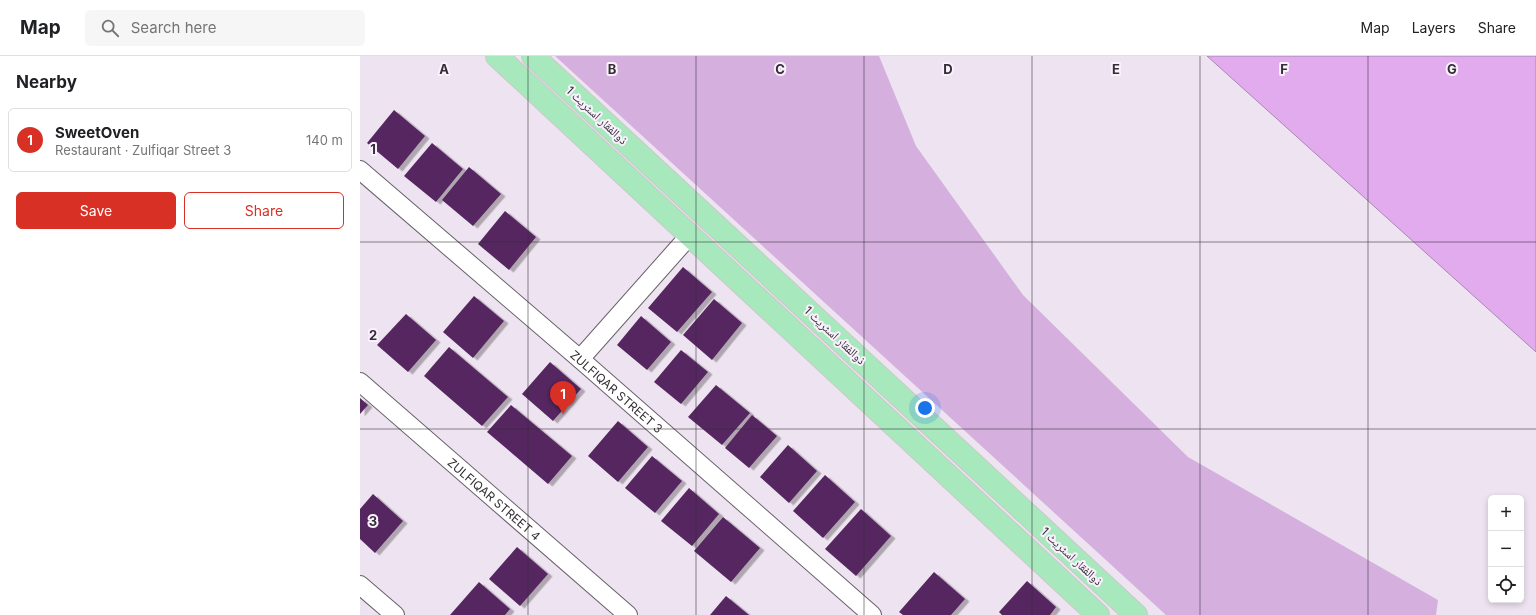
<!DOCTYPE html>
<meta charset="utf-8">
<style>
body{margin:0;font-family:Inter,"Noto Naskh Arabic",sans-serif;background:#f6f6f6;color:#202124}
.controls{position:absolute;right:12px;bottom:12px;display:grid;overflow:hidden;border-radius:6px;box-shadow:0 2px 6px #0003}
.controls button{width:36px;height:36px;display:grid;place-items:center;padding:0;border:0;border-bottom:1px solid #e0e0e0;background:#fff;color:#202124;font:20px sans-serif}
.you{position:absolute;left:565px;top:352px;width:14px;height:14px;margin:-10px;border:3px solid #fff;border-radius:50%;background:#1a73e8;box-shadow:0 0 0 6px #1a73e833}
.badge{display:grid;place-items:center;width:26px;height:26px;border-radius:50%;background:#d93025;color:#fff;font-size:13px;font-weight:700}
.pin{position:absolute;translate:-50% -33px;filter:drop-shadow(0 1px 2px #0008)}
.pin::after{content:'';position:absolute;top:21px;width:14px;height:12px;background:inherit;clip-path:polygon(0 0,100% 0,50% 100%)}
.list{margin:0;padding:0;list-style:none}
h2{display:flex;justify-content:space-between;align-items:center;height:52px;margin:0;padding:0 16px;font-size:17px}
h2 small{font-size:13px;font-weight:400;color:#757577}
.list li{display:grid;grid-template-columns:26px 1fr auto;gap:12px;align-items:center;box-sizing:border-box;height:64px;margin:0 8px 8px;padding:0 8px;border:1px solid #e0e0e0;border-radius:6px}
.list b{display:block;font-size:15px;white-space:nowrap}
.list p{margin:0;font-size:13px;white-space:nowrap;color:#757577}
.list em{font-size:13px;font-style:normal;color:#757577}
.actions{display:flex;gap:8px;padding:12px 16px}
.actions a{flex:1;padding:9px 0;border:1px solid #d93025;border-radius:6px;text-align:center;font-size:14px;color:#d93025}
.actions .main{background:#d93025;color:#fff}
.icon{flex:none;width:22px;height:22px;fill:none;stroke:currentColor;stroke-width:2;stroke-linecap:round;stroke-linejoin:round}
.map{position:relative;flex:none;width:1176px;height:559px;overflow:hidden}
header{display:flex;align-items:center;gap:24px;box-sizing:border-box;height:56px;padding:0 20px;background:#fff;border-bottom:1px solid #e0e0e0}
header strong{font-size:19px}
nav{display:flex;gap:22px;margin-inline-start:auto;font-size:14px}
.search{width:280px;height:36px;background:#f6f6f6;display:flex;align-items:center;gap:10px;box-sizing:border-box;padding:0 14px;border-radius:6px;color:#757577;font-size:15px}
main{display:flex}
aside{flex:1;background:#fff}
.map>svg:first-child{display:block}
.green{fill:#d5b0df}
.water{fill:#e1abee;stroke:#ac86b6}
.building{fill:#562761;filter:url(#shadow)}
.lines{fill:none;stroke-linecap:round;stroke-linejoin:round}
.street-casing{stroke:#69606b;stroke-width:20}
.primary-casing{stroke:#cac9ca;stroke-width:24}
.street{stroke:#fff;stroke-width:18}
.primary{stroke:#a7e8bc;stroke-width:22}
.grid{fill:none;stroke:#322e33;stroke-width:1;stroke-opacity:0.55}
.labels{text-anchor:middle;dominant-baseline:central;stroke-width:4;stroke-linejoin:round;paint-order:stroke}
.street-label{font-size:12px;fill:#322e33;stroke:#fbf1fe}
.grid-label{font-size:13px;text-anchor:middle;font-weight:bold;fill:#322e33;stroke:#fbf1fe;stroke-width:4;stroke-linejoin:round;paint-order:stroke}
</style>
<header>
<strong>Map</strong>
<div class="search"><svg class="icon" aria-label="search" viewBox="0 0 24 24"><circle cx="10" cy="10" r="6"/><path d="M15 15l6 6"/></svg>Search here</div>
<nav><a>Map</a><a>Layers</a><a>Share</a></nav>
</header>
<main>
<aside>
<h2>Nearby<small></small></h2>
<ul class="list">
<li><span class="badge">1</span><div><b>SweetOven</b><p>Restaurant · Zulfiqar Street 3</p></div><em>140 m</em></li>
</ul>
<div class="actions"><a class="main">Save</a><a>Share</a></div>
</aside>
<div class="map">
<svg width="1176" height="559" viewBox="0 0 1176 559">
<defs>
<filter id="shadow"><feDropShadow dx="4.5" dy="2.5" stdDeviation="0" flood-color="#0004"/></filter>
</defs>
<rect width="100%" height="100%" fill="#eee3f0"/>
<path class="green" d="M195,0h324l37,90 107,149 165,162 250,143 -2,15h-270z"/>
<path class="water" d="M847,0h329v296z"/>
<g class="building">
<path d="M34,54l31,26 -27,33 -31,-26z"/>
<path d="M72,87l31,26 -27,33 -32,-26z"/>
<path d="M109,111l32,27 -28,32 -31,-26z"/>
<path d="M145,155l31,26 -27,33 -31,-26z"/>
<path d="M323,211l29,25 -35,40 -29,-24z"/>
<path d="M114,240l30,25 -31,37 -30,-26z"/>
<path d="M354,243l28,24 -30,37 -29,-25z"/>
<path d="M46,258l30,26 -28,32 -31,-27z"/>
<path d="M281,260l30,26 -24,28 -30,-25z"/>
<path d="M89,291l59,50 -26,29 -58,-50z"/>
<path d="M321,294l27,22 -27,32 -27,-22z"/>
<path d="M190,306l31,27 -28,32 -31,-27z"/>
<path d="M356,329l34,28 -28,32 -34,-28z"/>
<path d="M0,342l8,7 -8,9z"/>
<path d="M151,349l61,51 -24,28 -61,-52z"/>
<path d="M392,359l25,21 -28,32 -24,-20z"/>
<path d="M258,365l30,26 -30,35 -30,-26z"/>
<path d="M428,389l29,26 -28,32 -29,-26z"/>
<path d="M292,400l30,25 -27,32 -30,-25z"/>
<path d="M465,419l30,27 -32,36 -30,-27z"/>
<path d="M329,432l30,26 -27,32 -31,-25z"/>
<path d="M13,438l30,27 -28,32 -15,-14v-30z"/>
<path d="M501,453l30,27 -35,40 -31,-27z"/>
<path d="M363,461l37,31 -29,34 -37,-31z"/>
<path d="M157,491l31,27 -28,32 -31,-27z"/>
<path d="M574,516l31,27 -14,16h-48l-4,-3z"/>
<path d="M667,525l29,26 -6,8h-48l-3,-3z"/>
<path d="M119,526l31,27 -5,6h-55z"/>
<path d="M366,540l23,19h-39z"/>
</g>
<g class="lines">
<defs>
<g id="street">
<path id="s1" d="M0,114l220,189 292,256"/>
<path d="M220,303l110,-124"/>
<path id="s2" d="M0,326l268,233"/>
<path d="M0,529l35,30"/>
</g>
<g id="primary">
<path d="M137,0l601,559"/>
<path d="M173,0l603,559"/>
</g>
</defs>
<use href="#street" class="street-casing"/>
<use href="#primary" class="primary-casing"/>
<use href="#street" class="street"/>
<use href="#primary" class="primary"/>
</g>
<path class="grid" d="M168,0v559M336,0v559M504,0v559M672,0v559M840,0v559M1008,0v559M0,186h1176M0,373h1176"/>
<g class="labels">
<g class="street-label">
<text transform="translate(237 59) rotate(43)">ذوالفقار اسٹریٹ 1</text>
<text transform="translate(475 279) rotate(43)">ذوالفقار اسٹریٹ 1</text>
<text stroke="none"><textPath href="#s1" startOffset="339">ZULFIQAR STREET 3</textPath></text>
<text stroke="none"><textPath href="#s2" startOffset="178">ZULFIQAR STREET 4</textPath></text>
<text transform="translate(712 500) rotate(43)">ذوالفقار اسٹریٹ 1</text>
</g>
</g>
<g class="grid-label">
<text x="84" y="18">A</text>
<text x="252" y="18">B</text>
<text x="420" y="18">C</text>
<text x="588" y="18">D</text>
<text x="756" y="18">E</text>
<text x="924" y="18">F</text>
<text x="1092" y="18">G</text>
<text x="13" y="98">1</text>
<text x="13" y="284">2</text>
<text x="13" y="470">3</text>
</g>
</svg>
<div class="controls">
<button>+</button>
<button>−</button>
<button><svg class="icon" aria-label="locate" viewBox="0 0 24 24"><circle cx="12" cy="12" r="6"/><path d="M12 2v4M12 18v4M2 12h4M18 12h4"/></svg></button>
</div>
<div class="you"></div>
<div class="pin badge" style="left:203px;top:358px">1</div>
</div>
</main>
